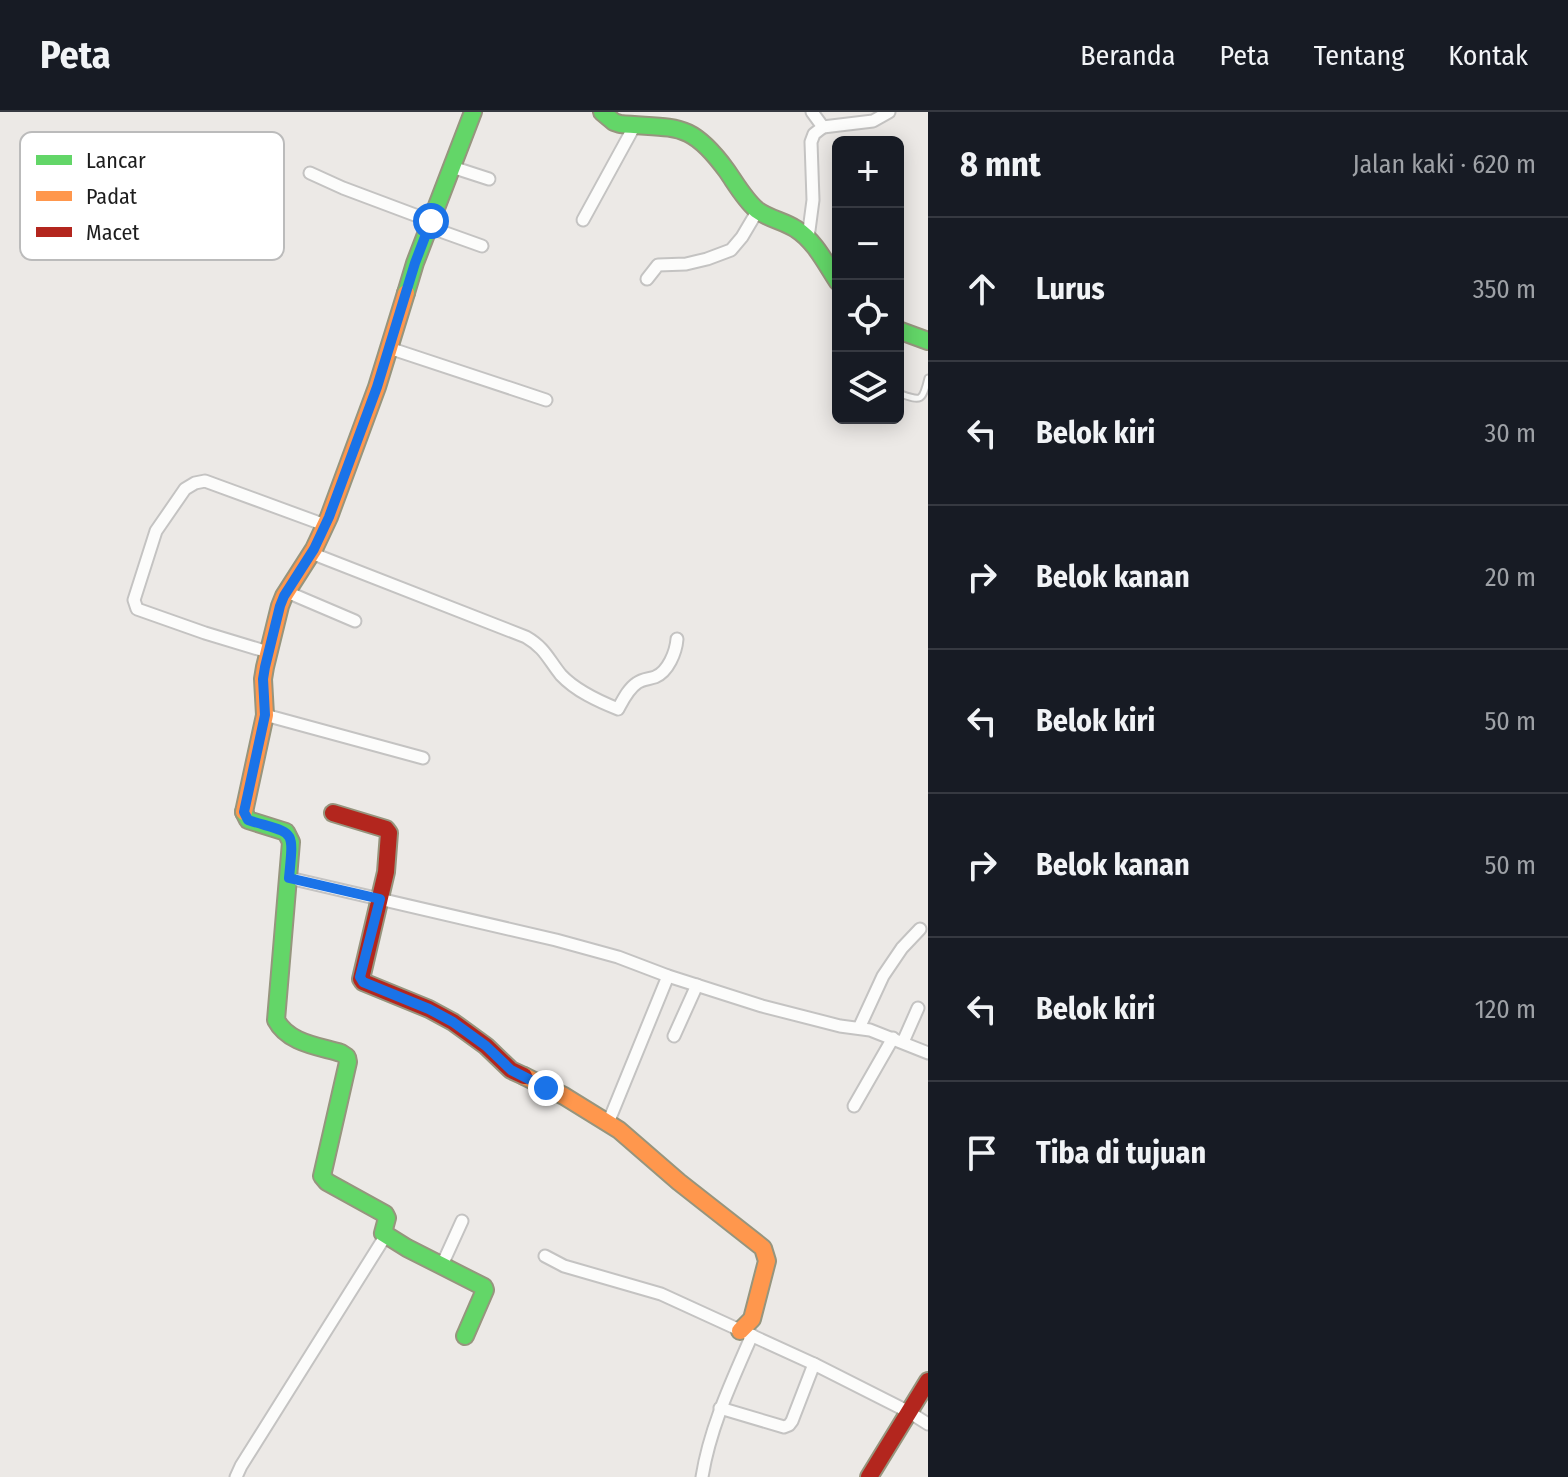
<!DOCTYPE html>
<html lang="id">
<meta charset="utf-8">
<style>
body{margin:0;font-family:"Fira Sans Condensed",sans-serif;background:#242831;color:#f1f3f6}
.controls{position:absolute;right:24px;top:24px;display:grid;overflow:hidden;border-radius:12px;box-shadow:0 4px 20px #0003}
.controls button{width:72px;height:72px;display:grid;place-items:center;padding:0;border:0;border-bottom:2px solid #363941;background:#171b24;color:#f1f3f6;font:40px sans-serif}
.stop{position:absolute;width:24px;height:24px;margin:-18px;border:6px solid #1a73e8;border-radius:50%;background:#fff}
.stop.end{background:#1a73e8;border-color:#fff;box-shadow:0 2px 8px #0008}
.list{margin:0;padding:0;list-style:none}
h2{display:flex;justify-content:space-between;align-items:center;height:104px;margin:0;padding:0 32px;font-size:34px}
h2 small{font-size:26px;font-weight:400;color:#9ea1a6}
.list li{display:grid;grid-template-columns:52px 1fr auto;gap:24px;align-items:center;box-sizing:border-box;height:144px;padding:0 32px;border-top:2px solid #363941}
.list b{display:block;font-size:30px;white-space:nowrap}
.list em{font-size:26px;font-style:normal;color:#9ea1a6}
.icon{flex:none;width:44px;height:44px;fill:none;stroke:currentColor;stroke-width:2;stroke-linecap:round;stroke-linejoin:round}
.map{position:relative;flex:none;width:928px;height:1365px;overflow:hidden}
header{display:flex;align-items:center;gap:48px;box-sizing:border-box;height:112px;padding:0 40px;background:#171b24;border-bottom:2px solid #363941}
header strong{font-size:38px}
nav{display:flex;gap:44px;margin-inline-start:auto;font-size:28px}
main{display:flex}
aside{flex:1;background:#171b24}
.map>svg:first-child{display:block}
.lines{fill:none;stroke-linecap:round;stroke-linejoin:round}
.lane-casing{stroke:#c4c3c2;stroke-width:9}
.street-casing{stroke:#c4c3c2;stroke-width:15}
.fast-casing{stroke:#96957e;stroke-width:20}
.slow-casing{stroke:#96957e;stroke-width:20}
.jam-casing{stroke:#96957e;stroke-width:20}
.lane{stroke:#fcfcfb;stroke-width:5}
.street{stroke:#fcfcfb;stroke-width:11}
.fast{stroke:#63d668;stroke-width:16}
.slow{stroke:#ff974d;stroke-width:16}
.jam{stroke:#b3261e;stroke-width:16}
.route{stroke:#1a73e8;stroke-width:10}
.key{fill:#fff;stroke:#bbb;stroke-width:2}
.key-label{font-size:22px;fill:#1d1d1d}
</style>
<header>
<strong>Peta</strong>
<nav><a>Beranda</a><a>Peta</a><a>Tentang</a><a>Kontak</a></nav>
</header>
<main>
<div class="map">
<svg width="928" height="1365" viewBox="0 0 928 1365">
<rect width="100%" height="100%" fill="#ece9e6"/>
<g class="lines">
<defs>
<path id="lane" d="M898,281c23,8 24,10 30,-15"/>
<g id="street">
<path d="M823,15l50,-6 16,-9"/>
<path d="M452,55l37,12"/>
<path d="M310,61l33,15 88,33"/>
<path d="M583,108l52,-95"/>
<path d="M429,115l53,19"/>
<path d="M808,126l5,-38 -2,-58 3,-8 9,-7 -11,-15"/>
<path d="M647,167l11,-14 28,-1 21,-5 24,-9 11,-13 16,-27"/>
<path d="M389,236l157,52"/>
<path d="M311,441l215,84c19,11 22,22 35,38 15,16 37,26 57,34 5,-9 10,-20 19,-26 5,-4 12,-4 18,-6 13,-5 21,-25 22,-38"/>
<path d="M287,480l68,29"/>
<path d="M268,540l-63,-19 -68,-24 -3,-9 22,-69 29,-42 10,-6 10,-2 120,44"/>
<path d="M265,603l158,43"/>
<path d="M289,766l267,62 62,17 50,19 94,30 78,20 30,4 58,23"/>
<path d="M859,916l24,-52 19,-28 18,-19"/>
<path d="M674,924l23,-51"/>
<path d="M903,930l15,-34"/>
<path d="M854,994l39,-68"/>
<path d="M608,1011l60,-147"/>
<path d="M545,1144l19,10 97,28 153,70 95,48 19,12"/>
<path d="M442,1153l20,-44"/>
<path d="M720,1296l64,19 5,-2 3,-4 22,-57"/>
<path d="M236,1365l5,-11 145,-231"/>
<path d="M702,1365c8,-50 30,-96 50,-142"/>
</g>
<g id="fast">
<path d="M602,0l12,10 6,2c56,5 70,-4 107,47 9,13 18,29 30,39 12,9 27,11 39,19 19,12 30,35 42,53"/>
<path d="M406,181l9,-30 58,-151"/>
<path d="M898,218l30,11"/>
<path d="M244,700l4,8 38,12 5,10 -15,178c12,23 42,26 65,33l6,4 1,5 -26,114 5,6 58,32 2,4 -4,15 24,15 77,39 1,3 -20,46"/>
</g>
<g id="slow">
<path d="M244,700l21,-97 -2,-36 2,-12 15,-61 4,-10 30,-47 15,-32 48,-130 29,-94"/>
<path d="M524,964l40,20 55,34 60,52 84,66 4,13 -15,58 -12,12"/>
</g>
<g id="jam">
<path d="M333,701l53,16 3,4 -3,39 -25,107 2,3 66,27 24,13 33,24 25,24 13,6"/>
<path d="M869,1365l59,-96"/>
</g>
</defs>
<use href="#lane" class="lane-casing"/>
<use href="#street" class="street-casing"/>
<use href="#fast" class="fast-casing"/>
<use href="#slow" class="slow-casing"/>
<use href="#jam" class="jam-casing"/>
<use href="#lane" class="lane"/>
<use href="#street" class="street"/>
<use href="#fast" class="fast"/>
<use href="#slow" class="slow"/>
<use href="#jam" class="jam"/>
</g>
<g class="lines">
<path class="route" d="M431,109l-16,42 -38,124 -48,130 -15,32 -30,47 -4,10 -15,61 -2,12 2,36 -21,97 4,8c47,15 46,6 41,58l91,21 -20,78 3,5 66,27 24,13 33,24 25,24 35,18"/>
</g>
<rect x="20" y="20" width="264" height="128" rx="12" class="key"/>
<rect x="36" y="43" width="36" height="10" fill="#63d668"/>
<rect x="36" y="79" width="36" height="10" fill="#ff974d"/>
<rect x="36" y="115" width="36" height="10" fill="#b3261e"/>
<g class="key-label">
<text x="86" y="56">Lancar</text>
<text x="86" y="92">Padat</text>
<text x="86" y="128">Macet</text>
</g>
</svg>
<div class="controls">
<button>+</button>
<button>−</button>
<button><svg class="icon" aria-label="locate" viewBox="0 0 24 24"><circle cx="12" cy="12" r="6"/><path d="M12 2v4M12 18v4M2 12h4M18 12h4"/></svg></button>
<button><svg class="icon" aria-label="layers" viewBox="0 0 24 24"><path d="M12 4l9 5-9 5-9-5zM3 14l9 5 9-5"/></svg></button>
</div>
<div class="stop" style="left:431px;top:109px"></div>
<div class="stop end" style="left:546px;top:976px"></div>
</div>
<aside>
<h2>8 mnt<small>Jalan kaki · 620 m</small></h2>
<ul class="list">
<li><svg class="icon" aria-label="ahead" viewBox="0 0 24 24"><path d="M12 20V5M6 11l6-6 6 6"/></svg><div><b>Lurus</b></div><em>350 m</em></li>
<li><svg class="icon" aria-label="left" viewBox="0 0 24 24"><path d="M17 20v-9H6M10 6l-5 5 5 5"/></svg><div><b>Belok kiri</b></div><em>30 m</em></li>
<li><svg class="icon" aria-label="right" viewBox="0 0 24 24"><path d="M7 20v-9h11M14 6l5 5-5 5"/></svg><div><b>Belok kanan</b></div><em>20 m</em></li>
<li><svg class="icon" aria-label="left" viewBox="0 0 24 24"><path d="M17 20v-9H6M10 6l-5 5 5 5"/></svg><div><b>Belok kiri</b></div><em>50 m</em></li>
<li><svg class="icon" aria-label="right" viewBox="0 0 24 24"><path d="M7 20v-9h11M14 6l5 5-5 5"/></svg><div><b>Belok kanan</b></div><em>50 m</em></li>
<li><svg class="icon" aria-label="left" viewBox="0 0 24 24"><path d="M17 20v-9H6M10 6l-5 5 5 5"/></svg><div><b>Belok kiri</b></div><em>120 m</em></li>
<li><svg class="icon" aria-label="arrive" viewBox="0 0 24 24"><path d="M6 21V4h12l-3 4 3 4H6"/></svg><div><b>Tiba di tujuan</b></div></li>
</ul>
</aside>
</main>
